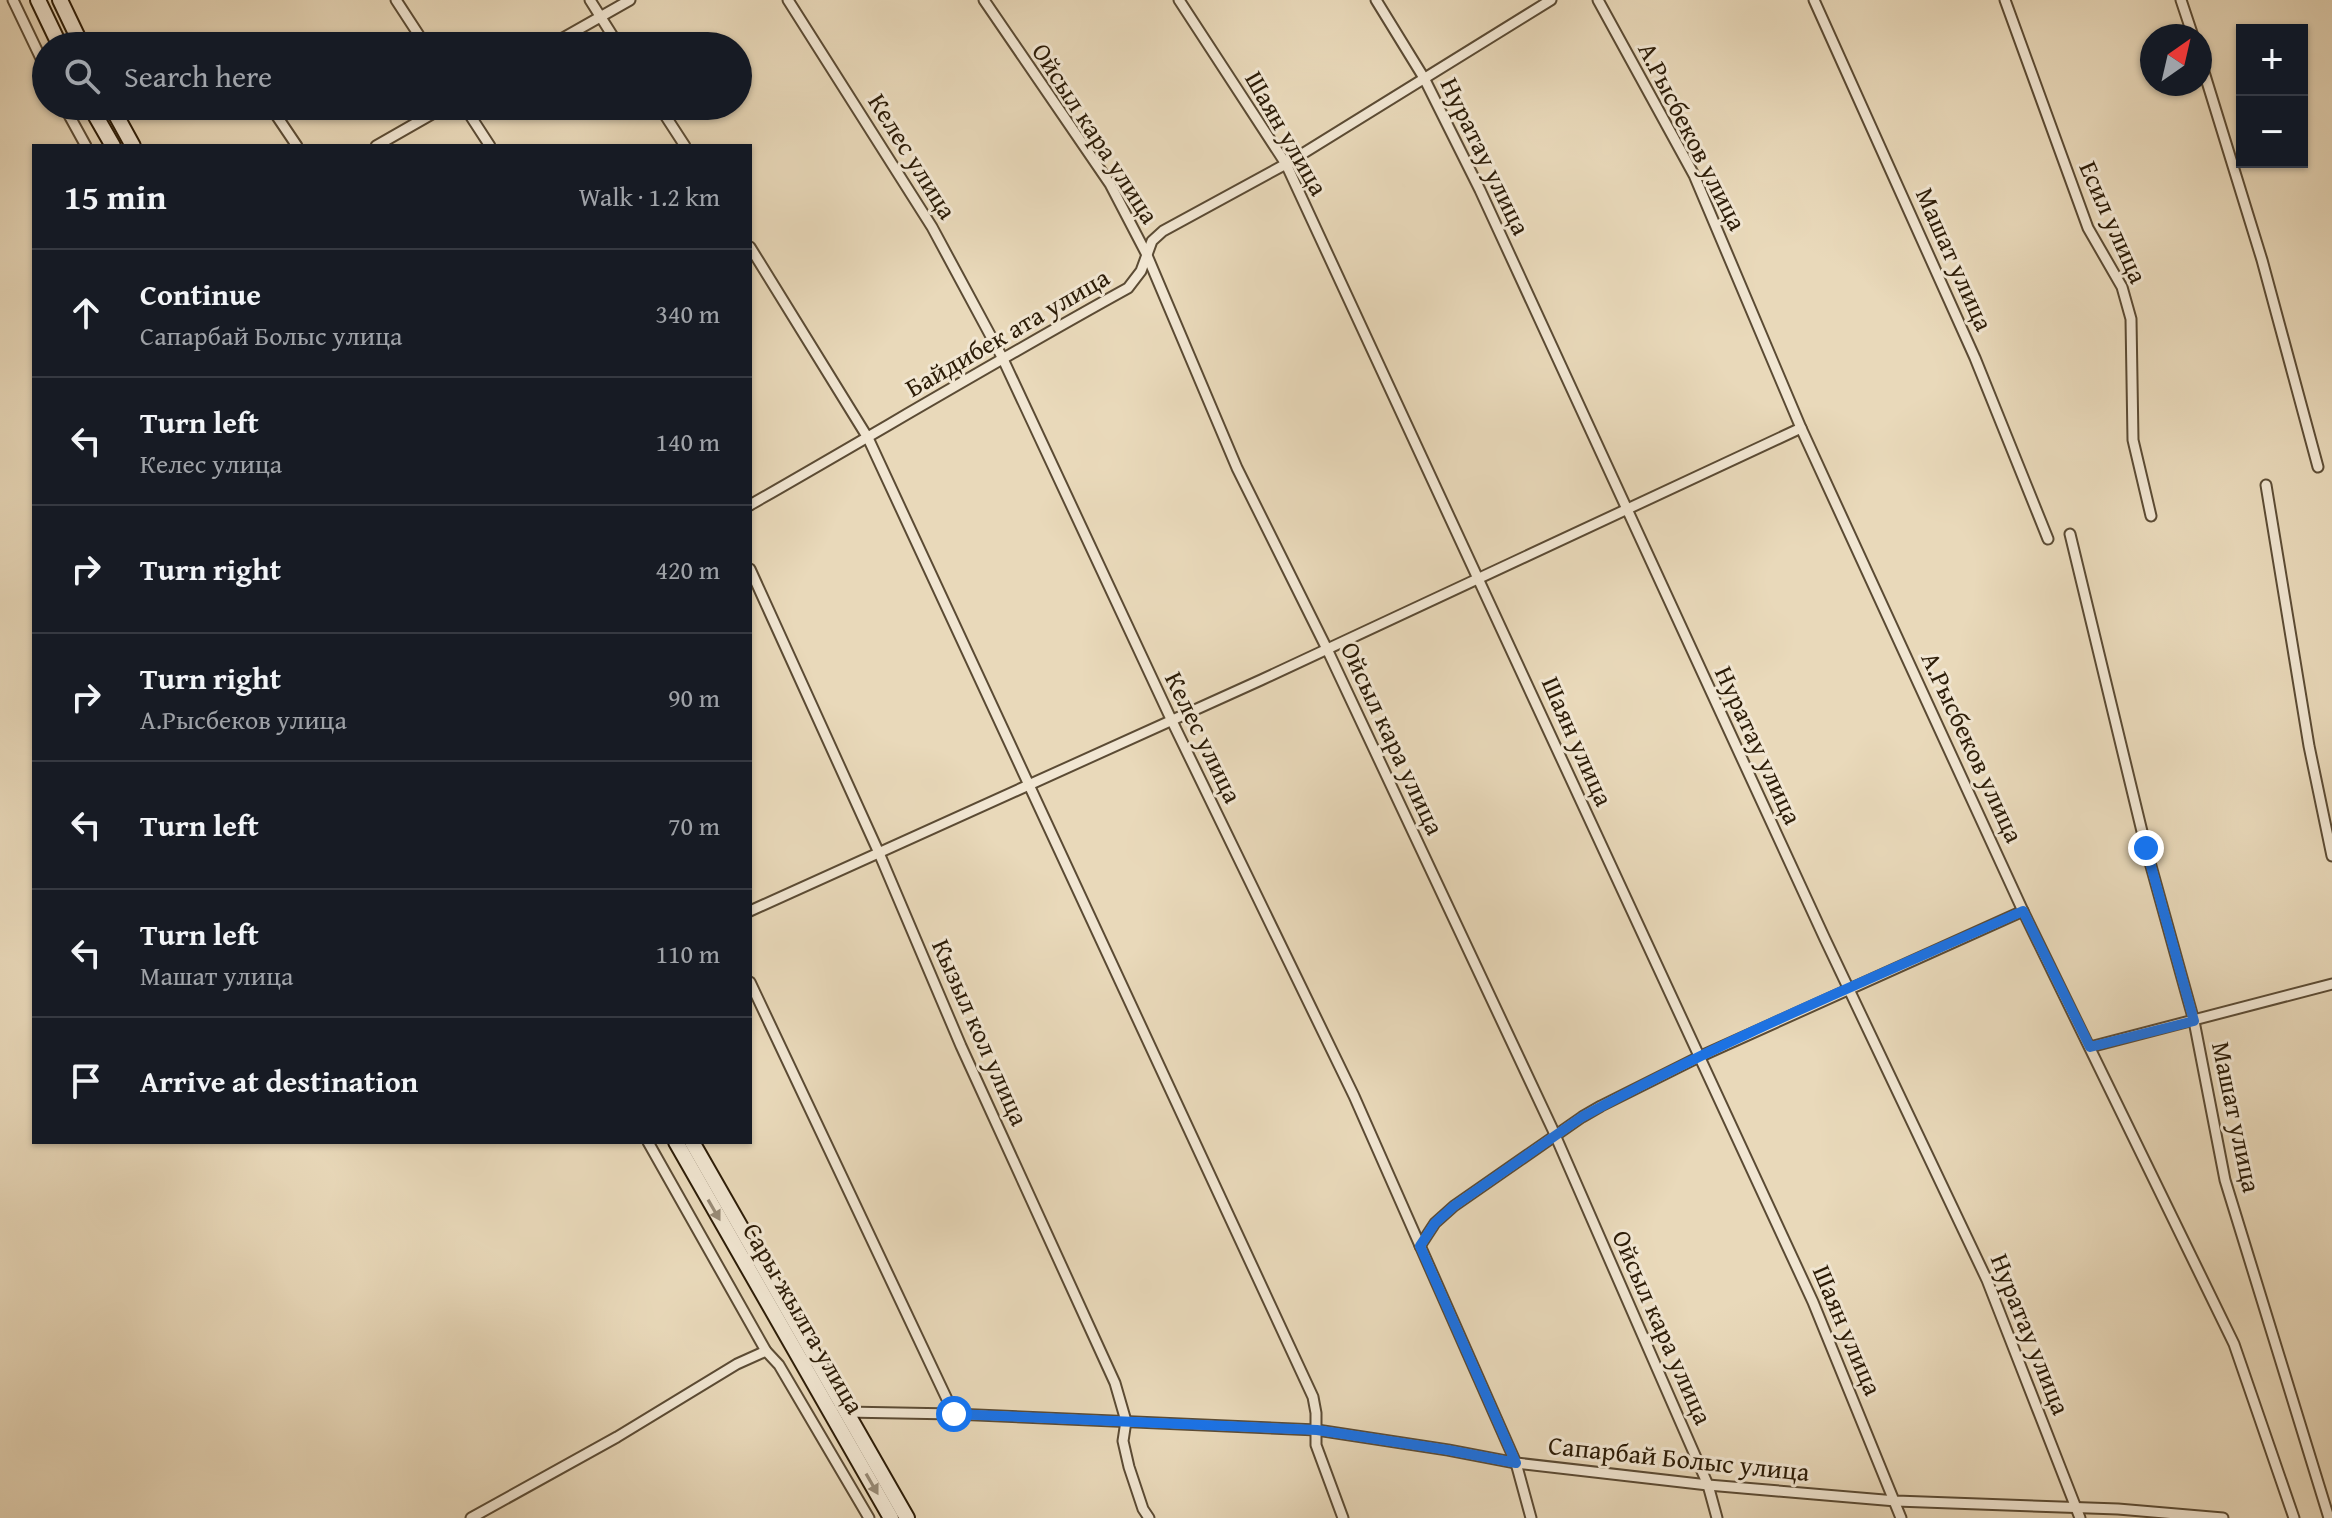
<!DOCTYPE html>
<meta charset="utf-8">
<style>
body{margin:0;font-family:"Gentium Book Plus",serif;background:#20242c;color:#f1f3f6}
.controls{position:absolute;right:24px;top:24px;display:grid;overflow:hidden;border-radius:0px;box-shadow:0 2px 6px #0004}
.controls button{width:72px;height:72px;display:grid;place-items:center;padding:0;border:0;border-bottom:2px solid #363941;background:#171b24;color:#f1f3f6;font:40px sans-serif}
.compass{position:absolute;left:2140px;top:24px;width:72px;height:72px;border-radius:50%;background:#171b24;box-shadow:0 2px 6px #0004;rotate:34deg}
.stop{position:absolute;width:24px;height:24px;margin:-18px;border:6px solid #1a73e8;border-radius:50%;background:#fff}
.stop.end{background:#1a73e8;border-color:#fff;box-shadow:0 2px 8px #0008}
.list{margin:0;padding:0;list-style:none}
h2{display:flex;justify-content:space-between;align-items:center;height:104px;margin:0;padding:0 32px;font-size:34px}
h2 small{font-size:26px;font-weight:400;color:#9ea1a6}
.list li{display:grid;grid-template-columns:52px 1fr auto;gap:24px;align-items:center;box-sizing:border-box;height:128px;padding:0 32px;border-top:2px solid #363941}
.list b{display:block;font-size:30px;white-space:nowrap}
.list p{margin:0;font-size:26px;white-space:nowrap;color:#9ea1a6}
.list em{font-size:26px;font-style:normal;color:#9ea1a6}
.icon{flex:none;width:44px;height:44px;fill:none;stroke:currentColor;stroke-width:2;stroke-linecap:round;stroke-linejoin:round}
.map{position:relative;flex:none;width:2332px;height:1518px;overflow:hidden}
.search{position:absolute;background:#171b24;box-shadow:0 2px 6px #0004;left:32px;top:32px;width:720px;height:88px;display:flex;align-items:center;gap:20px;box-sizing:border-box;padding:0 28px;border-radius:44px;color:#9ea1a6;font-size:30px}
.panel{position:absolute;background:#171b24;box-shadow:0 2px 6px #0004;left:32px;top:144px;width:720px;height:1000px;border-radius:0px}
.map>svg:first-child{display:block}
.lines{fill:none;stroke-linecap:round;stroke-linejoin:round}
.minor-casing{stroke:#5b4b34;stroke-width:13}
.secondary-casing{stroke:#2c1c07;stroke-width:18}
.minor{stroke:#f1e6d2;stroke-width:9}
.secondary{stroke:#f1e6d2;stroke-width:14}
.oneway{fill:#988b77}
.route{stroke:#1a73e8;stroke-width:10}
.labels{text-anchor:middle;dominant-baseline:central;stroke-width:6;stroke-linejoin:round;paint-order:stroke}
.street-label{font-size:26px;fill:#2c1c07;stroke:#f1e6d2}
</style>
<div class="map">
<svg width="2332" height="1518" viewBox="0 0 2332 1518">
<rect width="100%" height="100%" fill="#e9d9ba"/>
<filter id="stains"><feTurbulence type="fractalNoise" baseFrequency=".0025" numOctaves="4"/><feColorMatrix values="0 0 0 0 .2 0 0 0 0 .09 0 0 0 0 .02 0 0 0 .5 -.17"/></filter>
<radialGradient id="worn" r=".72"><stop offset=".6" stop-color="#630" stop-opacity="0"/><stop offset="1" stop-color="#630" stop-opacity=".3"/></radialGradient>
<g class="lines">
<defs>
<g id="minor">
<path d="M13,0l33,69"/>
<path d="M396,0l30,46"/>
<path d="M590,0l29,46"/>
<path d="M788,0l144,227 70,130 169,362 183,377 162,367 15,55"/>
<path d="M984,0l126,184 36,69 91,215 90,181 225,479 156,357 9,33"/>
<path d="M1179,0l107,164 527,1138 88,216"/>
<path d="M1376,0l48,78 56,112 345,749 162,341 93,238"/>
<path d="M1598,0l96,175 107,253 222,483 211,433 60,174"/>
<path d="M1814,0l161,358 73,181"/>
<path d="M2005,0l83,228 34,59 9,32 2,121 18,76"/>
<path d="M2181,0l12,36"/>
<path d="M549,46l81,-46"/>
<path d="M2200,59l62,201 56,207"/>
<path d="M64,106l22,40"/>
<path d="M270,106l27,40"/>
<path d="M464,106l26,40"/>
<path d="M659,106l26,40"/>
<path d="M376,146l70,-40"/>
<path d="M750,247l118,191 445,959 3,16v32l27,73"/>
<path d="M2266,485l43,261 23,110"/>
<path d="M750,505c126,-72 251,-147 378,-217l13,-17 11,-30 11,-10 123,-67 265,-164"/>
<path d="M2070,534l76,314 48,173 31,159 104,338"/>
<path d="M750,569l129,284 82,193 154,337 11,38 -3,20 6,26 14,42 6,9"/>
<path d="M750,911l511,-231 540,-252"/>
<path d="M750,982l204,432"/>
<path d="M2090,1047l242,-63"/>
<path d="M648,1142l118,209 13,14 90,153"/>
<path d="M1420,1246l15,-23 19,-17 128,-89 19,-11 98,-49 324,-146"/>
<path d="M845,1412l109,2 363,16 131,20 68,13 192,22 188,16 222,8 105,9"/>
<path d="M471,1518l146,-81 120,-73 29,-13"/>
</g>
<g id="secondary">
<path d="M38,0l22,46"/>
<path d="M60,0l22,46"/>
<path d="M90,106l23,40"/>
<path d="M111,106l22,40"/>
<path d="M676,1142l215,376"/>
<path d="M692,1142l215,376"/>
</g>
</defs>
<use href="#minor" class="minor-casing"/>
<use href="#secondary" class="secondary-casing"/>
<use href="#minor" class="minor"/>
<use href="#secondary" class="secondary"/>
</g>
<defs><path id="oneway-solid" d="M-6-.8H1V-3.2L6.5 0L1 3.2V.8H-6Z" transform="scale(2)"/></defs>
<g class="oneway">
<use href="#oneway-solid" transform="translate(714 1210) rotate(60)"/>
<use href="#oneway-solid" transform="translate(872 1484) rotate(60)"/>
</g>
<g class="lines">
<path class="route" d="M954,1414l363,16 131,20 68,13 -96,-217 15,-23 19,-17 128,-89c142,-78 293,-140 441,-206l67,136 104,-26 -48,-173"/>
</g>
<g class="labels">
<g class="street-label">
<text transform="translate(1096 133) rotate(57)">Ойсыл кара улица</text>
<text transform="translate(1287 133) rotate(60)">Шаян улица</text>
<text transform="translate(1693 136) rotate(63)">А.Рысбеков улица</text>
<text transform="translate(913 156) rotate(58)">Келес улица</text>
<text transform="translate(1486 156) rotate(64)">Нуратау улица</text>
<text transform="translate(2114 222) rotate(66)">Есил улица</text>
<text transform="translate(1955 259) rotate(66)">Машат улица</text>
<text transform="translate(1007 332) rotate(-30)">Байдибек ата улица</text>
<text transform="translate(1204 737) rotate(64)">Келес улица</text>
<text transform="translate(1393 738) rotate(65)">Ойсыл кара улица</text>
<text transform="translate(1578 741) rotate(66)">Шаян улица</text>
<text transform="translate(1759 745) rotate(65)">Нуратау улица</text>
<text transform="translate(1973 747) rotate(65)">А.Рысбеков улица</text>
<text transform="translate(981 1032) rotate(66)">Кызыл кол улица</text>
<text transform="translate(2237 1117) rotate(78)">Машат улица</text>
<text transform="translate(804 1318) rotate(60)">Сары жылга улица</text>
<text transform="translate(1663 1327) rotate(66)">Ойсыл кара улица</text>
<text transform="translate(1848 1330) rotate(67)">Шаян улица</text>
<text transform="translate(2031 1334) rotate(68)">Нуратау улица</text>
<text transform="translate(1679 1458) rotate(6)">Сапарбай Болыс улица</text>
</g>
</g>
<rect width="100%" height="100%" filter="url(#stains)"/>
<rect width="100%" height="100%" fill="url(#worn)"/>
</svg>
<div class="controls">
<button>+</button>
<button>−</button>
</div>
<svg class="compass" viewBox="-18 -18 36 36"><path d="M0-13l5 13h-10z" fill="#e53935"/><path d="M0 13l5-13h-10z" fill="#9ea1a6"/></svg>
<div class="stop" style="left:954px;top:1414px"></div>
<div class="stop end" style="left:2146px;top:848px"></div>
<div class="search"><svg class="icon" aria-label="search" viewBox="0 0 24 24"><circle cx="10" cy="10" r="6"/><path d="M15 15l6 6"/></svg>Search here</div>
<section class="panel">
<h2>15 min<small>Walk · 1.2 km</small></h2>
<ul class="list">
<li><svg class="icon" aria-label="ahead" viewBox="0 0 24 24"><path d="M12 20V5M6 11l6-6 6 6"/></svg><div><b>Continue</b><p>Сапарбай Болыс улица</p></div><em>340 m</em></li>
<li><svg class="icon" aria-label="left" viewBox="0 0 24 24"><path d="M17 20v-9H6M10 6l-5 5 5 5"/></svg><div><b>Turn left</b><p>Келес улица</p></div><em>140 m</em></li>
<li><svg class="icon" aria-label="right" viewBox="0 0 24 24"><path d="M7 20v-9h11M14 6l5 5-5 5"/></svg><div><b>Turn right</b></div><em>420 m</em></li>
<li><svg class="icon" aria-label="right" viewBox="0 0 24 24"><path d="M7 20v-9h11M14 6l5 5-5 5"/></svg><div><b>Turn right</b><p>А.Рысбеков улица</p></div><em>90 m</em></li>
<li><svg class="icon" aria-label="left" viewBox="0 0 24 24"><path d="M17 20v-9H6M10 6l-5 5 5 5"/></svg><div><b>Turn left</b></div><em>70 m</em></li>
<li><svg class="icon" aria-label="left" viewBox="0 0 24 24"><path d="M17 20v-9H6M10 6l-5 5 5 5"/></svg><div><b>Turn left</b><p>Машат улица</p></div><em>110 m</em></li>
<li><svg class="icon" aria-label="arrive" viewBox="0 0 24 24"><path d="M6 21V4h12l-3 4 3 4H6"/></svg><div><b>Arrive at destination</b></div></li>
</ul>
</section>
</div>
